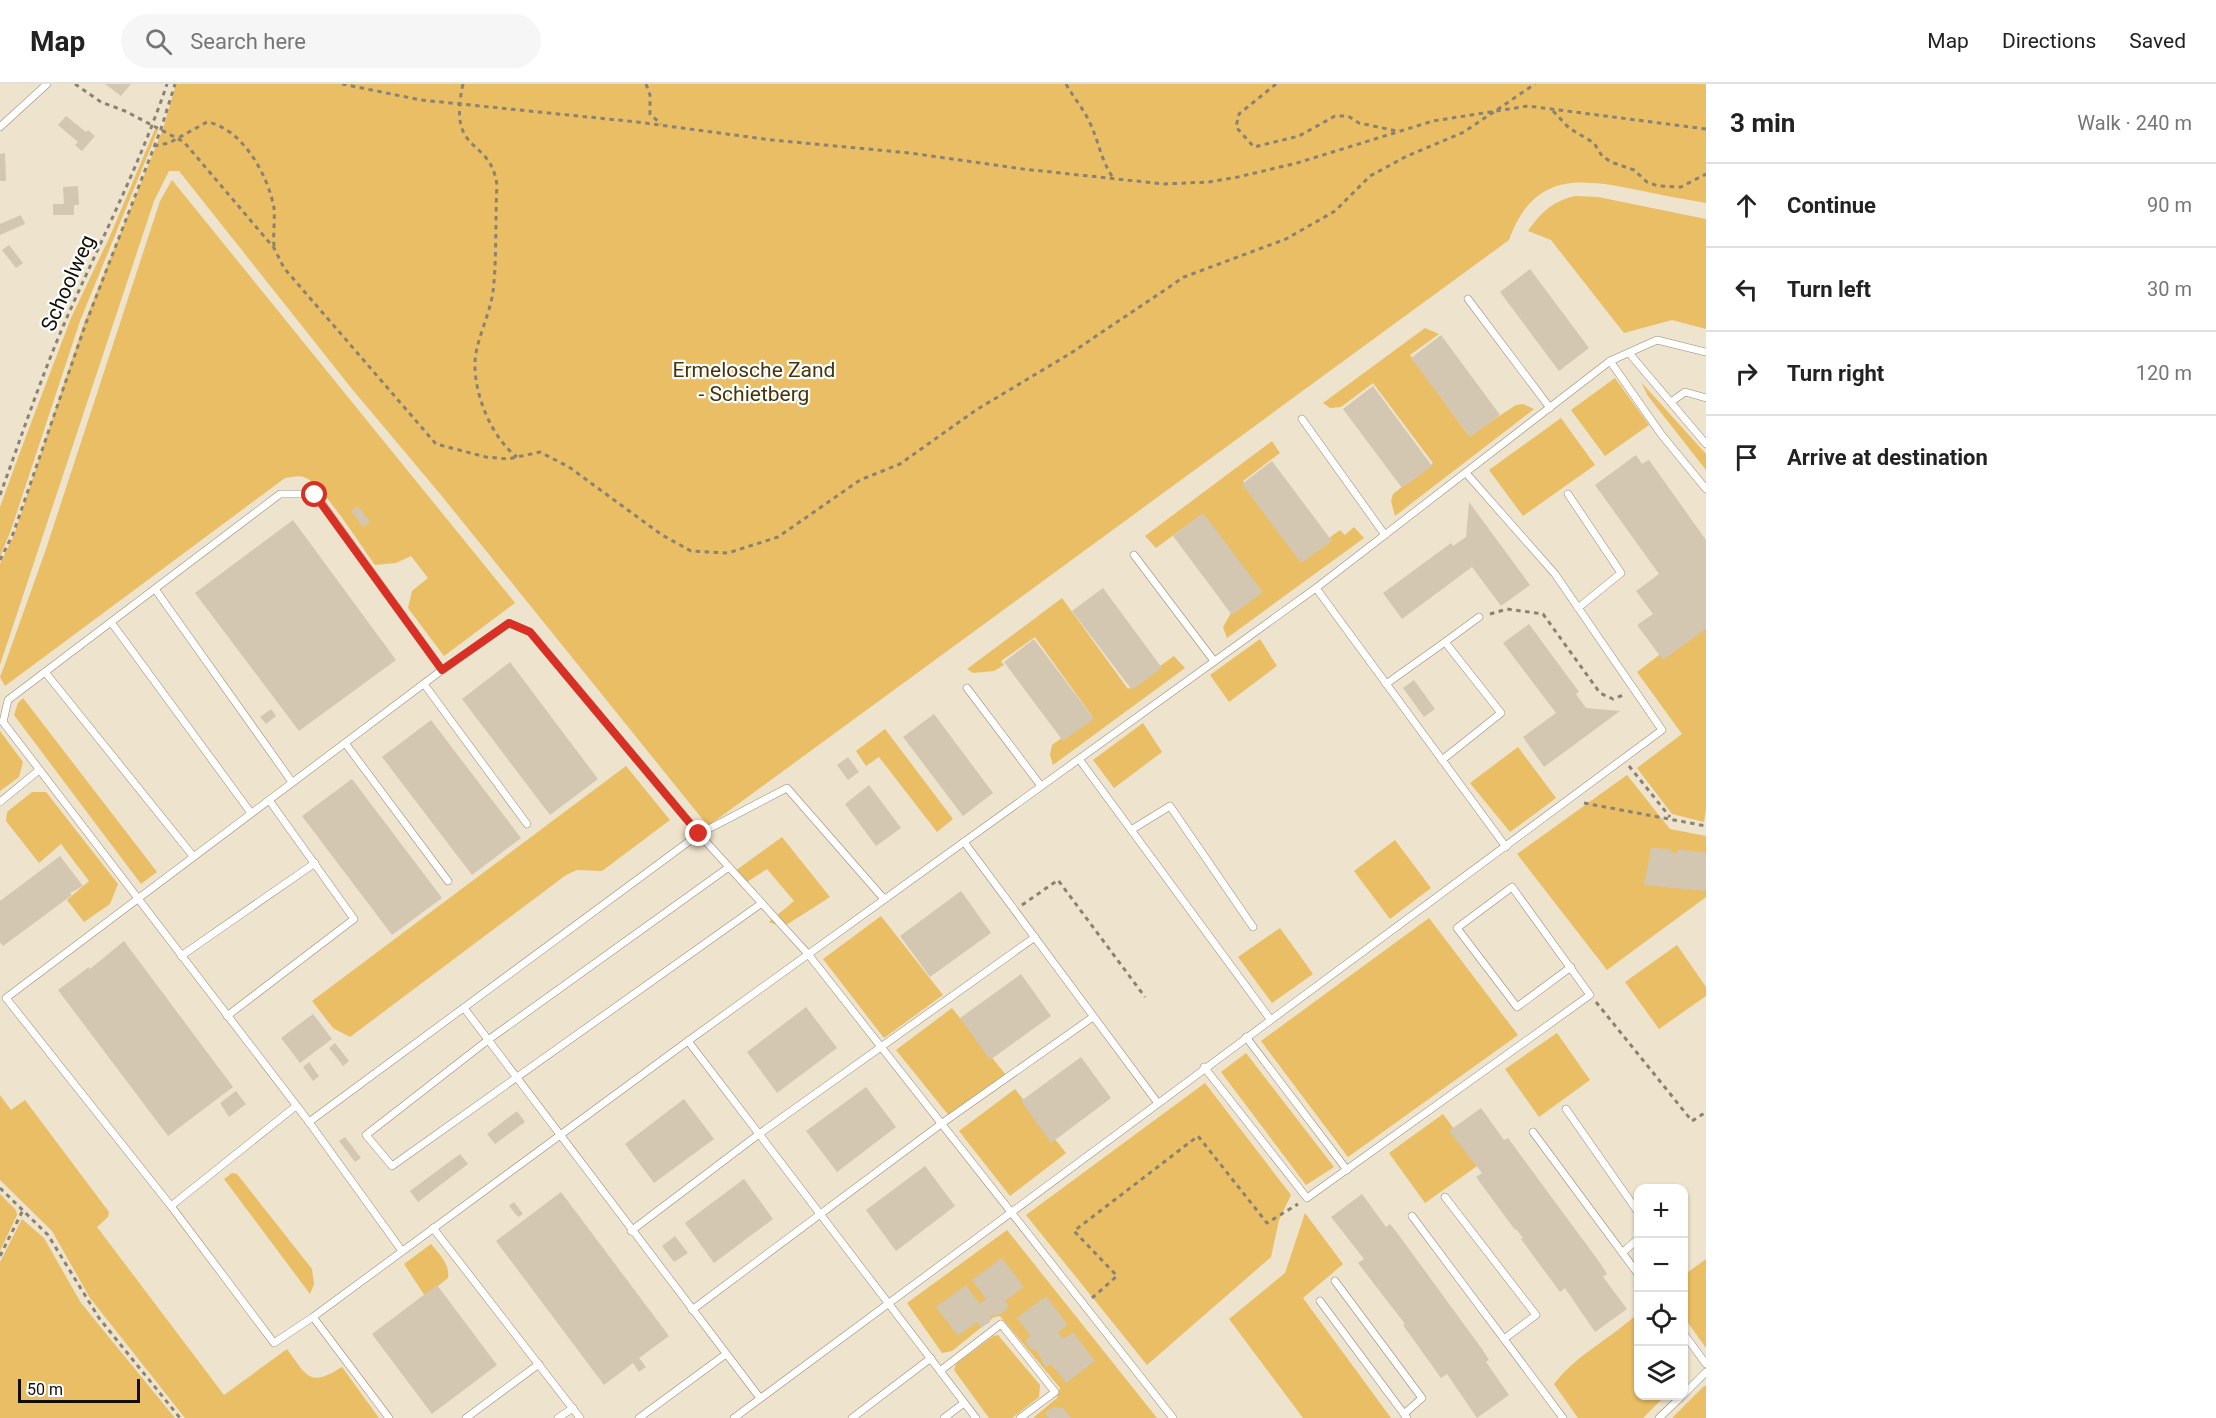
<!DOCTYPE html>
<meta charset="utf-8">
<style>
body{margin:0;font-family:Roboto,sans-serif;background:#f6f6f6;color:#222}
.controls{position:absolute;right:18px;bottom:18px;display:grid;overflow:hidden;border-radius:12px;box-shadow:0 2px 4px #0004}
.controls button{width:54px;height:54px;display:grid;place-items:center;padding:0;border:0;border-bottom:2px solid #e0e0e0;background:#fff;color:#222;font:30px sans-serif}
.scale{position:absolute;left:18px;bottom:15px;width:122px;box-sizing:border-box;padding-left:6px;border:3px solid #120e06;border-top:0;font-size:16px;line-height:21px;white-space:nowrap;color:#120e06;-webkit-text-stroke:4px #fff;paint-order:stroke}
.stop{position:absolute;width:18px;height:18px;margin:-14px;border:4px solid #d93025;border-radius:50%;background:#fff}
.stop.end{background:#d93025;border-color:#fff;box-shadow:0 2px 6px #0008}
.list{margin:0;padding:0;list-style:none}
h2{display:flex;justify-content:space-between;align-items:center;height:78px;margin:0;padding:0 24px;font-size:26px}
h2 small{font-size:20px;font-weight:400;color:#767676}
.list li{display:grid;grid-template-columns:39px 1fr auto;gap:18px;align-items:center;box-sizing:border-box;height:84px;padding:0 24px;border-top:2px solid #e0e0e0}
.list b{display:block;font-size:22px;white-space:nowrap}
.list em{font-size:20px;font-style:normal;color:#767676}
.icon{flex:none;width:33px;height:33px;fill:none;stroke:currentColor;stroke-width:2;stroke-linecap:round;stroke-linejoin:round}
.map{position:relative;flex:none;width:1706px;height:1334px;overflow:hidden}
header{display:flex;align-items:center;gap:36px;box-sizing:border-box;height:84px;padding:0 30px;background:#fff;border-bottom:2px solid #e0e0e0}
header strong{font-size:28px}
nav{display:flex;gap:33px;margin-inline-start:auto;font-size:21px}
.search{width:420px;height:54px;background:#f6f6f6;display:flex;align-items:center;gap:15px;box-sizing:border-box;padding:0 21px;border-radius:33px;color:#767676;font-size:22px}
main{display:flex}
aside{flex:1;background:#fff}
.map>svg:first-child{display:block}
.green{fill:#e9be65}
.building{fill:#d3c7b1}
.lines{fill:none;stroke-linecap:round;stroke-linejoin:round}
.lane-casing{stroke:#958a75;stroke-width:8}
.path{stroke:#8a8272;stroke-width:3;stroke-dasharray:4.5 4.5;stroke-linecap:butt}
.lane{stroke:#fff;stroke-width:7}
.route{stroke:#d93025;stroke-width:8}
.labels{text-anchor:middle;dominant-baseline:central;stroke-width:4.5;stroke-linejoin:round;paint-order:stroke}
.street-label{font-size:21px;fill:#120e06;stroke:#fff}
.park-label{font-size:21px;fill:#473408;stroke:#fff}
</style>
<header>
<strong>Map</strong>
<div class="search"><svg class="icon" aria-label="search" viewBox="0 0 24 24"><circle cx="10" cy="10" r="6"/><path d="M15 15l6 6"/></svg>Search here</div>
<nav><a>Map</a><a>Directions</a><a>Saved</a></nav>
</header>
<main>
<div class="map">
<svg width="1706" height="1334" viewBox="0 0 1706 1334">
<rect width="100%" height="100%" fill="#eee3cc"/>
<g class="green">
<path d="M176,0h1530v119c-24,-4 -49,-9 -73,-14 -59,-12 -100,-14 -124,51l-801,586 -267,-331 -89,-106 -173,-218h-10l-15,30 -154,464v-101l14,-29 70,-212 79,-194z"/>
<path d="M155,45l3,1 -78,191 -70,212 -10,23v-49l20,-55 51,-134 39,-82z"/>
<path d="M172,96l343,423 -71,53 -36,-48 4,-17 16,-13 -17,-22 -15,7 -21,2c-14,-19 -50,-76 -67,-86 -8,-5 -15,-2 -23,-1l-280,208 -5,-9 5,-13 41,-115 114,-348z"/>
<path d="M1575,112l23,1 108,22v110l-34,-9 -48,13 -73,-93 -23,-9c13,-19 25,-30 47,-35z"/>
<path d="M1425,244l14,6 -29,21 59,81 47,-31 7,-1 11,5 -139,107 -4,-15 2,-7 40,-31 -60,-80 -32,24 -11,1 -7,-5z"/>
<path d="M1615,294l34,47 -44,31 -34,-46z"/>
<path d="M1641,298l65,72v16l-58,-74z"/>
<path d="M1561,334l34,47 -72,51 -34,-46z"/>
<path d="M1272,357l8,12 -37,28 57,78 40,-29 5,5 9,-8 10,11 -137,100 -4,-11 8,-14 -30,-98 -45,33 -11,-12z"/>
<path d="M1062,514l66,91 46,-33 11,12 -132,97 -3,-10 2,-10 40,-29 -57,-79 -34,24 3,4 -10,6 -21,2 -6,-4z"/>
<path d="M1706,535v190l-2,13 -32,-8 -35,-46 45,-34 -45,-62z"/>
<path d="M1260,555l17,27 -48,36 -19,-27z"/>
<path d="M23,614l134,174 -16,12 -127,-169 4,-12z"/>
<path d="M1143,639l19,29 -48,36 -21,-28z"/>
<path d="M885,645l68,90 -16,13 -58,-75 -13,9 -10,-15z"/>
<path d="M0,647l23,31 -4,15 -19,14z"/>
<path d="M1518,663l38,51 -46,34 -40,-49z"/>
<path d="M626,682l44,54 -68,51 -25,-1 -11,5 -216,162 -17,-9 -21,-27z"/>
<path d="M1627,691l43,54 36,7v61l-99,73 -90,-116z"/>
<path d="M32,708h14l72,92 -8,20 -26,18 -17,-22 22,-19 -28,-37 -22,19 -33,-42 1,-9z"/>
<path d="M782,753l48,60 -47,30 -14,-5 25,-21 -27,-32 -26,17 -10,-12z"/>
<path d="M1395,756l36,48 -41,31 -36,-48z"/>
<path d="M881,832l62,79 -59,43 -61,-79z"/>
<path d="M1429,834l89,117 -170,122 -87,-116z"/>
<path d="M1280,844l33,46 -41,29 -34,-46z"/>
<path d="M1677,861l29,42v9l-47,33 -34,-47z"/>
<path d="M952,924l54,67 -56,42 -54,-67z"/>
<path d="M1557,949l33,47 -51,37 -34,-48z"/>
<path d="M1246,969l88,114 -28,18 -85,-113z"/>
<path d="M1205,999l86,112 -12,25 -8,37 -124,108 -121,-150z"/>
<path d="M1015,1005l51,64 -56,43 -51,-65z"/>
<path d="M0,1011l11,15 14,-10 84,112 -1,5 -11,10 127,168 63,-46c20,27 22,39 55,18l37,51h-194l-95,-120 -38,-67 -52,-51z"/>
<path d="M1443,1030l37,50 -55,39 -36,-50z"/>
<path d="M232,1089l5,1 75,95 2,15 -4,10 -86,-115z"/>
<path d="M0,1110l16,16 1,5 -17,36z"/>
<path d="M1305,1129l38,51 -40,34 88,120h-88l-74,-99 56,-46z"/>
<path d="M22,1135l22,19 37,65 94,115h-175v-156z"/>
<path d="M1007,1146l150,188h-124l24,-20 3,-10 -60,-72 -6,1 -42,34 -10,2 -35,-50z"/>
<path d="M431,1160c9,11 19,20 17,34l-23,18 -21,-32z"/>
<path d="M1706,1175v89l-22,-31v-42z"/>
<path d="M1638,1229v83h27l-22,22h-65l-24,-34c24,-31 57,-45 84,-71z"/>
<path d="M998,1251l42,50 -1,12 -27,21h-23l-35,-48 2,-6 37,-28z"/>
<path d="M1704,1302h2v32h-34z"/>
</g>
<g class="building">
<path d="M105,0h26l-10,12z"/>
<path d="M66,32l20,16 2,-2 7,6 -13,15 -7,-6 3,-3 -20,-17z"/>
<path d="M5,69l1,28h-6v-27z"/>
<path d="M78,102l1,19h-5v10h-21v-11h11l-1,-17z"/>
<path d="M21,131l4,9 -25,11v-11z"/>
<path d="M9,161l14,18 -7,5 -14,-18z"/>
<path d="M1530,185l59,79 -30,23 -59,-79z"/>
<path d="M1441,251l59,80 -30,22 -59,-79z"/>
<path d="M1373,302l59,80 -30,22 -59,-79z"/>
<path d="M1636,371l6,9 7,-4 57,80v89l-43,31 -26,-35 16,-11 -17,-23 23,-17 -64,-89z"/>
<path d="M1272,377l60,80 -31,22 -59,-79z"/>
<path d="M1469,418l61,83 -29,21 -29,-39 -70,52 -19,-26 68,-50 2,3 13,-9z"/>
<path d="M358,422l12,16 -7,5 -12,-16z"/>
<path d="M1203,429l60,79 -31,23 -59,-79z"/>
<path d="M293,436l103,140 -97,71 -104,-138z"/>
<path d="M1103,504l59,80 -30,22 -60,-79z"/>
<path d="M1529,540l50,68 -3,2 10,14 34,3 -76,56 -21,-30 33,-24 -53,-70z"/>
<path d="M1034,555l60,80 -31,22 -59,-79z"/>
<path d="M510,578l88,117 -48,36 -88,-116z"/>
<path d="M1414,596l21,29 -11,8 -21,-29z"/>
<path d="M271,625l5,7 -10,8 -6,-7z"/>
<path d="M934,630l59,79 -30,23 -60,-79z"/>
<path d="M431,636l90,118 -49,37 -90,-118z"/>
<path d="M848,673l11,15 -11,8 -11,-15z"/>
<path d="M352,695l90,119 -50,37 -90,-119z"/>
<path d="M869,701l32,43 -25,18 -31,-42z"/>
<path d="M1651,764l20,1v4h6l1,-4 28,4v38l-62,-6z"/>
<path d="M60,772l23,30 -13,7 2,2 -69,51 -3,-4v-41z"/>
<path d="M961,807l30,42 -61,44 -30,-41z"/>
<path d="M124,857l109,146 -65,49 -110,-146 31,-23 1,2z"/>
<path d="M1021,890l30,42 -61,44 -30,-42z"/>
<path d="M806,923l31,41 -60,45 -30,-41z"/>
<path d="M313,930l19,25 -32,24 -19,-25z"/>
<path d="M335,959l14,18 -6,5 -14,-18z"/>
<path d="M1081,973l30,41 -60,45 -30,-42z"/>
<path d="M309,978l10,14 -6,5 -10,-14z"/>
<path d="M866,1003l30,40 -59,45 -31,-41z"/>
<path d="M236,1007l10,13 -17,13 -9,-14z"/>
<path d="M684,1015l30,40 -60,44 -29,-39z"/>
<path d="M1481,1024l23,32 4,-2 92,125 7,11 -4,3 24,32 -32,23 -30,-44 -5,4 -39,-53 2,-1 -7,-9 -1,1 -39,-53 6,-4 -33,-42z"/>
<path d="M517,1027l8,11 -30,22 -8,-10z"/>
<path d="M345,1053l16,21 -6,4 -16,-21z"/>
<path d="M460,1070l8,10 -50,38 -8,-11z"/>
<path d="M925,1082l30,40 -59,45 -30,-41z"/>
<path d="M744,1095l29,40 -59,44 -29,-40z"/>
<path d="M561,1108l108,144 -30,22 7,9 -7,5 -6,-9 -29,22 -108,-144z"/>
<path d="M1362,1110l24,33 4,-3 8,10 84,115 7,11 -3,2 23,33 -32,23 -30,-44 -6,4 -38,-53 2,-1 -47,-61 6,-4 -33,-42z"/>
<path d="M514,1118l9,12 -5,3 -9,-11z"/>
<path d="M675,1152l13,17 -14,9 -12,-16z"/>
<path d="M1002,1174l22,29 -19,14 4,6 -8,7 -10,2 -1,6 -9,6 -4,-6 -19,14 -22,-29 30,-22 14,19 6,-5 -14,-19z"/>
<path d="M437,1201l60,80 -65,49 -60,-80z"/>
<path d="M1046,1212l22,29 -10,7 5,7 10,-7 22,29 -29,22 -15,-19 -5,4 -10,-18 -5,-1 -6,-8 6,-5 -14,-18z"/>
<path d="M1053,1323l10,1 8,10h-22l-4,-5z"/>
</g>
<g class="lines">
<defs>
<g id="lane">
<path d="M0,43l47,-43"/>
<path d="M1468,215l82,109"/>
<path d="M1629,269l77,91"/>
<path d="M1610,277l51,73 45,55"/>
<path d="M1671,318l14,-10 21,6"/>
<path d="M1302,335l83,116"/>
<path d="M1568,410l53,79 -43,35"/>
<path d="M1134,471l80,106"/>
<path d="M1316,504l190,259"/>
<path d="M155,505l137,193"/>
<path d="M111,538l140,191"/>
<path d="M1445,558l34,-25"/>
<path d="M45,588l148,184"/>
<path d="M424,600l103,140"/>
<path d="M1386,600l59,-42 56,71 -59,47"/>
<path d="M967,604l74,98"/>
<path d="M345,659l103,138"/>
<path d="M1079,675l191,260"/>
<path d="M0,718l39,-32"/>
<path d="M1131,746l39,-24 83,121"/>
<path d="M964,758l193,260"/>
<path d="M729,783l-241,173 -122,95 26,31 370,-263"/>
<path d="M181,872l134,-93"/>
<path d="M464,924l296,390"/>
<path d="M227,932l127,-97 -85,-119"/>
<path d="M1246,953l101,133"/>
<path d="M688,957l288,377"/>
<path d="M1204,983l103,131 283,-203 -78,-108 -55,41 60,79 54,-40"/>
<path d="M296,1022l-125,100 -165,-208 436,-328"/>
<path d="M1566,1025l72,103"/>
<path d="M309,1038l-306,-400 5,-22 272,-206h35l127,176 67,-47 21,9 169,202 88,-46 97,111"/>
<path d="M1533,1048l105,142"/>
<path d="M1445,1113l91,118 -32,24"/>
<path d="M171,1122l103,137 39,-26"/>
<path d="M1412,1132l151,202"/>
<path d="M433,1144l147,190"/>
<path d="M631,1147l128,-97 276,-197"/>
<path d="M402,1167l-93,-129 390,-288 109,120 365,464"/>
<path d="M1623,1168l15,-13"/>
<path d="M1335,1197l87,117 -18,16"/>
<path d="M1320,1217l87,117"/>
<path d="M692,1226l249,-186 152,-107"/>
<path d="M1684,1250l22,30"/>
<path d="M940,1287l61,-47 54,68 -35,26"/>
<path d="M1684,1310l22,-22"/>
<path d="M389,1334l-76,-101 375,-276 628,-453 294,-227 47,-21 49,12"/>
<path d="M466,1334l73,-54"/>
<path d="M558,1334l15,-10"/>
<path d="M639,1334l87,-64"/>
<path d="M734,1334l928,-688 -107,-156 -89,-101"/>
<path d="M852,1334l79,-60"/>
<path d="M944,1334l20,-15"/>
<path d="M1659,1334l23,-22"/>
</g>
</defs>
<use href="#lane" class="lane-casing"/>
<g class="path">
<path d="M75,0l26,18 24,9 59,31 90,106 10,20 152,176 50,13 22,2 32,-7 29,15 93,68 29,16 37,2 50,-16 82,-57 40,-16 76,-54 95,-57 113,-76 102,-38 49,-28 35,-35 37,-20 57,-24 71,-48"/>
<path d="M342,0l79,16 216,22 135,18 138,13 113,16 141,15 45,-2 29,-5 59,-14 136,-42 95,-15 178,23"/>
<path d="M463,0c-16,73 27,51 34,101 -2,36 0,72 -4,107 -3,22 -18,51 -18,71 -1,32 17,75 42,94"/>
<path d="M646,0l4,11v19l11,10"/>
<path d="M1066,0c7,13 17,24 23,37 10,20 11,37 24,57"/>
<path d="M1276,0l-37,30 -3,13 18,20 45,-11 36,-20h13l11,7 38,8"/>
<path d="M1553,27l16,17 25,15 8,13 9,6 23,8 13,12 11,4 23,1 25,-13"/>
<path d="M154,62l15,-3 38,-21c35,6 61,53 67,86 1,12 -1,26 0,38"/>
<path d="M0,411c22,-60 42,-121 68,-180 34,-77 72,-151 99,-231"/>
<path d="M0,476l13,-26 73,-211 75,-194 14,-45"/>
<path d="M1490,530l17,-5 36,5 57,79 13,6 13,-5"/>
<path d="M1629,682l41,51"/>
<path d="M1584,719l122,23"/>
<path d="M1022,821l36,-25 87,117"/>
<path d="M1596,918l96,119 14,-9"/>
<path d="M0,1104l48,47 51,83 81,100"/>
<path d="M0,1172l23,-46"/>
<path d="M1092,1214l25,-22 -43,-45 124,-95 69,87 31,-19"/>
</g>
<use href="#lane" class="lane"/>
</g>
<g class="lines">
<path class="route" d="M315,411l127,175 67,-47 21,9 169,202"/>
</g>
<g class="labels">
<g class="street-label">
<text transform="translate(68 199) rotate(-66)">Schoolweg</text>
</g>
<g class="park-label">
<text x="754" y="286">Ermelosche Zand<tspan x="754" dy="24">- Schietberg</tspan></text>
</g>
</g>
</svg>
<div class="controls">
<button>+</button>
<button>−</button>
<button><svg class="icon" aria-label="locate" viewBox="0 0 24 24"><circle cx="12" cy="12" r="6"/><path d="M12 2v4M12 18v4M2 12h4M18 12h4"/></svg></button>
<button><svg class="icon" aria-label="layers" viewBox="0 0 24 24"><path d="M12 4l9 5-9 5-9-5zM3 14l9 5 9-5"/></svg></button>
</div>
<div class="scale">50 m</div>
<div class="stop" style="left:315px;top:411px"></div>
<div class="stop end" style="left:699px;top:750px"></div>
</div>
<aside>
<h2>3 min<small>Walk · 240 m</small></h2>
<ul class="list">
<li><svg class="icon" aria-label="ahead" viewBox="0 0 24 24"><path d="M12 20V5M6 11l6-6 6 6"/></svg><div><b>Continue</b></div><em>90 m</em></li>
<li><svg class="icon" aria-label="left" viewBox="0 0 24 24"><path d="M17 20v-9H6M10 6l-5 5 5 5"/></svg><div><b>Turn left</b></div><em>30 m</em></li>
<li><svg class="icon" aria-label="right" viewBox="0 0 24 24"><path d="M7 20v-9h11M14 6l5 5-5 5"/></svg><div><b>Turn right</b></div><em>120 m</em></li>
<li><svg class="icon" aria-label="arrive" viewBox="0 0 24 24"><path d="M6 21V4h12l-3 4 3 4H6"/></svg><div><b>Arrive at destination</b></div></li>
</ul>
</aside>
</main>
